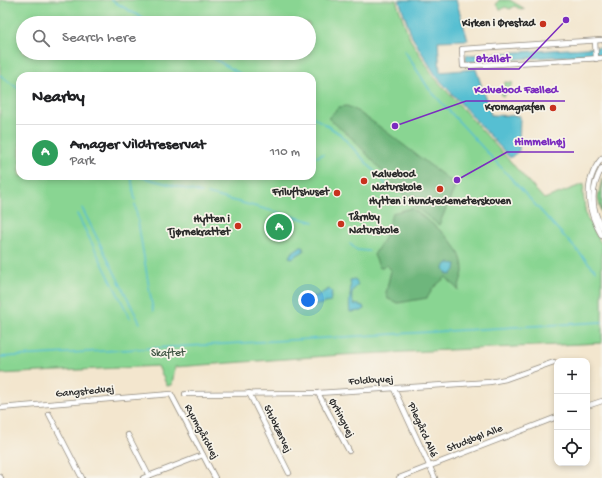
<!DOCTYPE html>
<meta charset="utf-8">
<style>
body{margin:0;font-family:"Gochi Hand",sans-serif;background:#f2f2f2;color:#202124}
.controls{position:absolute;right:12px;bottom:12px;display:grid;overflow:hidden;border-radius:8px;box-shadow:0 2px 6px #0003}
.controls button{width:36px;height:36px;display:grid;place-items:center;padding:0;border:0;border-bottom:1px solid #e0e0e0;background:#fff;color:#202124;font:20px sans-serif}
.you{position:absolute;left:308px;top:300px;width:14px;height:14px;margin:-10px;border:3px solid #fff;border-radius:50%;background:#1a73e8;box-shadow:0 0 0 6px #1a73e833}
.badge{display:grid;place-items:center;width:26px;height:26px;border-radius:50%;background:#0b8043;color:#fff;font-size:13px;font-weight:700}
.pin{position:absolute;translate:-50% -50%;border:2px solid #fff;box-shadow:0 1px 4px #0006}
.list{margin:0;padding:0;list-style:none}
h2{display:flex;justify-content:space-between;align-items:center;height:52px;margin:0;padding:0 16px;font-size:17px}
h2 small{font-size:13px;font-weight:400;color:#757577}
.list li{display:grid;grid-template-columns:26px 1fr auto;gap:12px;align-items:center;box-sizing:border-box;height:56px;padding:0 16px;border-top:1px solid #e0e0e0}
.list b{display:block;font-size:15px;white-space:nowrap}
.list p{margin:0;font-size:13px;white-space:nowrap;color:#757577}
.list em{font-size:13px;font-style:normal;color:#757577}
.icon{flex:none;width:22px;height:22px;fill:none;stroke:currentColor;stroke-width:2;stroke-linecap:round;stroke-linejoin:round}
.map{position:relative;flex:none;width:602px;height:478px;overflow:hidden}
.search{position:absolute;background:#fff;box-shadow:0 2px 6px #0003;left:16px;top:16px;width:300px;height:44px;display:flex;align-items:center;gap:10px;box-sizing:border-box;padding:0 14px;border-radius:22px;color:#757577;font-size:15px}
.panel{position:absolute;background:#fff;box-shadow:0 2px 6px #0003;left:16px;top:72px;width:300px;height:108px;border-radius:12px}
.map>svg:first-child{display:block}
.green{fill:#89d592;stroke:#5a805e;fill-rule:evenodd}
.forest{fill:#6eb67c;stroke:#4c7054}
.water{fill:#56bfd2;stroke:#40757e}
.lines{fill:none;stroke-linecap:round;stroke-linejoin:round}
.stream{stroke:#56bfd2;stroke-width:1.5}
.minor-casing{stroke:#8f887c;stroke-width:6}
.minor{stroke:#fff;stroke-width:4.5}
.poi-dot{fill:#c8321e;stroke:#f7f3e8;stroke-width:1.5}
.labels{text-anchor:middle;dominant-baseline:central;stroke-width:3.5;stroke-linejoin:round;paint-order:stroke}
.poi-label{font-size:11px;font-weight:bold;fill:#2b2b2b;stroke:#f7f3e8;text-anchor:end}
.park-label{font-size:11px;fill:#425645;stroke:#f7f3e8}
.street-label{font-size:11px;fill:#2b2b2b;stroke:#f7f3e8}
.leader{fill:none;stroke:#7b2cbf;stroke-width:1.5}
.callout-dot{fill:#7b2cbf;stroke:#f7f3e8;stroke-width:1.5}
.callout-label{font-size:12px;text-anchor:middle;font-weight:bold;fill:#7b2cbf;stroke:#f7f3e8;stroke-width:3.5;stroke-linejoin:round;paint-order:stroke}
</style>
<div class="map">
<svg width="602" height="478" viewBox="0 0 602 478">
<rect width="100%" height="100%" fill="#f7f3e8"/>
<filter id="ink" filterUnits="userSpaceOnUse"><feTurbulence type="fractalNoise" baseFrequency=".025" numOctaves="2"/><feDisplacementMap in="SourceGraphic" scale="8" xChannelSelector="R" yChannelSelector="G"/><feConvolveMatrix kernelMatrix="1 2 1 2 8 2 1 2 1" color-interpolation-filters="sRGB"/></filter>
<filter id="wash" filterUnits="userSpaceOnUse"><feTurbulence type="fractalNoise" baseFrequency=".012" numOctaves="4" result="noise"/><feDisplacementMap in="SourceGraphic" scale="16" xChannelSelector="R" yChannelSelector="G"/><feGaussianBlur stdDeviation="0.9" result="paint"/><feColorMatrix in="noise" values="0 0 0 0 0 0 0 0 0 0 0 0 0 0 0 0 0 1.4 0 .05"/><feComposite in="paint" operator="in"/></filter>
<g filter="url(#wash)">
<rect width="100%" height="100%" fill="#f3e6ce"/>
<g class="green">
<path d="M0,0h396l14,39 24,38 110,122 40,-15 -1,10 3,22 16,29v98l-261,12 -166,12 -3,18 -5,1 -9,-20 -158,8zM23,23h286v30h-286zM20,76h292v100h-292z"/>
<path d="M499,0h11l15,9 -4,1 -6,-4 -5,3 -5,-2 -4,3 -5,-5z"/>
<path d="M505,82l8,1 -9,13 -3,-1z"/>
<path d="M602,179v36l-4,-17z"/>
</g>
<g class="forest">
<path d="M347,106l7,3 26,18 76,58 -17,40 -24,-18 -62,-68 -25,-21 11,-11z"/>
<path d="M412,208c20,17 52,34 51,64 -1,5 -4,12 -5,18l-12,-13 -12,10 -7,11 -29,5 -10,-4 -2,-6 5,-23 -4,-5 -7,3 -6,-13 13,-22 5,-20z"/>
</g>
<g class="water">
<path d="M399,0h57l12,40 -30,1 2,31 36,-3 15,46 29,1 -1,35 -9,7 -74,-82 -24,-39z"/>
<path d="M602,47v7l-136,8v-7z"/>
<path d="M301,246h2l1,5 -12,7 -3,-1 2,-4z"/>
<path d="M450,263l6,1 -1,6 -4,5 -4,-1 -3,-6 2,-4z"/>
<path d="M355,279l3,6c-7,6 -8,11 -4,19l9,2 1,3 -2,2 -12,1c-2,-10 2,-22 0,-32z"/>
<path d="M329,289l3,3 -2,10 -18,4 -6,-9 4,-2 5,2z"/>
</g>
<g class="lines">
<g class="stream">
<path d="M111,0l40,23"/>
<path d="M404,50l25,39 167,182"/>
<path d="M204,53l40,23"/>
<path d="M0,75l20,15"/>
<path d="M312,116l9,6"/>
<path d="M323,123l17,11 35,38"/>
<path d="M317,157l6,-3"/>
<path d="M312,158h2"/>
<path d="M131,176l4,24"/>
<path d="M137,176l65,17"/>
<path d="M380,177l10,13"/>
<path d="M223,181l19,-5"/>
<path d="M223,181l2,-5"/>
<path d="M208,194l106,28"/>
<path d="M135,204l18,107"/>
<path d="M82,208l58,115"/>
<path d="M77,214l53,104"/>
<path d="M350,244l7,6 12,1"/>
<path d="M0,357l602,-35"/>
</g>
</g>
</g>
<g filter="url(#ink)">
<g class="lines">
<defs>
<g id="minor">
<path d="M602,40l-140,9 1,17 139,-8"/>
<path d="M595,41l1,18"/>
<path d="M602,158c-20,24 -15,53 0,78"/>
<path d="M602,168c-11,19 -12,40 0,59"/>
<path d="M394,389l41,89"/>
<path d="M249,393l40,80"/>
<path d="M318,393l31,58"/>
<path d="M185,394l133,-1 172,-11 16,-3 48,-17"/>
<path d="M587,406l15,-5"/>
<path d="M0,408l171,-14 44,84"/>
<path d="M49,414l33,64"/>
<path d="M128,435l21,41"/>
<path d="M0,477l1,1"/>
<path d="M143,478l60,-23"/>
<path d="M399,478l158,-61"/>
</g>
</defs>
<use href="#minor" class="minor-casing"/>
<use href="#minor" class="minor"/>
</g>
</g>
<g class="poi-dot">
<circle cx="543" cy="24" r="4"/>
<circle cx="553" cy="108" r="4"/>
<circle cx="364" cy="181" r="4"/>
<circle cx="440" cy="189" r="4"/>
<circle cx="337" cy="193" r="4"/>
<circle cx="341" cy="224" r="4"/>
<circle cx="238" cy="226" r="4"/>
</g>
<g class="labels">
<g class="poi-label">
<text x="535" y="24">Kirken i Ørestad</text>
<text x="545" y="108">Kromagrafen</text>
<text x="372" y="175" text-anchor="start">Kalvebod<tspan x="372" dy="13">Naturskole</tspan></text>
<text x="329" y="193">Friluftshuset</text>
<text x="440" y="202" text-anchor="middle">Hytten i Hundredemeterskoven</text>
<text x="349" y="218" text-anchor="start">Tårnby<tspan x="349" dy="13">Naturskole</tspan></text>
<text x="230" y="220">Hytten i<tspan x="230" dy="13">Tjørnekrattet</tspan></text>
</g>
<g class="park-label">
<text x="168" y="354">Skaftet</text>
</g>
<g class="street-label">
<text transform="translate(371 381) rotate(-3)">Foldbyvej</text>
<text transform="translate(85 392) rotate(-5)">Gangstedvej</text>
<text transform="translate(341 418) rotate(62)">Ørtingvej</text>
<text transform="translate(277 429) rotate(64)">Stubkærvej</text>
<text transform="translate(422 430) rotate(66)">Pilegård Allé</text>
<text transform="translate(201 432) rotate(62)">Ryumgårdvej</text>
<text transform="translate(475 439) rotate(-21)">Studsbøl Alle</text>
</g>
</g>
<path class="leader" d="M566 20L519 69H468M395 126L466 101H565M457 180L507 152H574"/>
<g class="callout-dot">
<circle cx="566" cy="20" r="4"/>
<circle cx="395" cy="126" r="4"/>
<circle cx="457" cy="180" r="4"/>
</g>
<g class="callout-label">
<text x="493" y="62">8tallet</text>
<text x="516" y="93">Kalvebod Fælled</text>
<text x="540" y="145">Himmelhøj</text>
</g>
</svg>
<div class="controls">
<button>+</button>
<button>−</button>
<button><svg class="icon" aria-label="locate" viewBox="0 0 24 24"><circle cx="12" cy="12" r="6"/><path d="M12 2v4M12 18v4M2 12h4M18 12h4"/></svg></button>
</div>
<div class="you"></div>
<div class="pin badge" style="left:279px;top:227px;background:#2e9e5b">A</div>
<div class="search"><svg class="icon" aria-label="search" viewBox="0 0 24 24"><circle cx="10" cy="10" r="6"/><path d="M15 15l6 6"/></svg>Search here</div>
<section class="panel">
<h2>Nearby<small></small></h2>
<ul class="list">
<li><span class="badge" style="background:#2e9e5b">A</span><div><b>Amager Vildtreservat</b><p>Park</p></div><em>110 m</em></li>
</ul>
</section>
</div>
